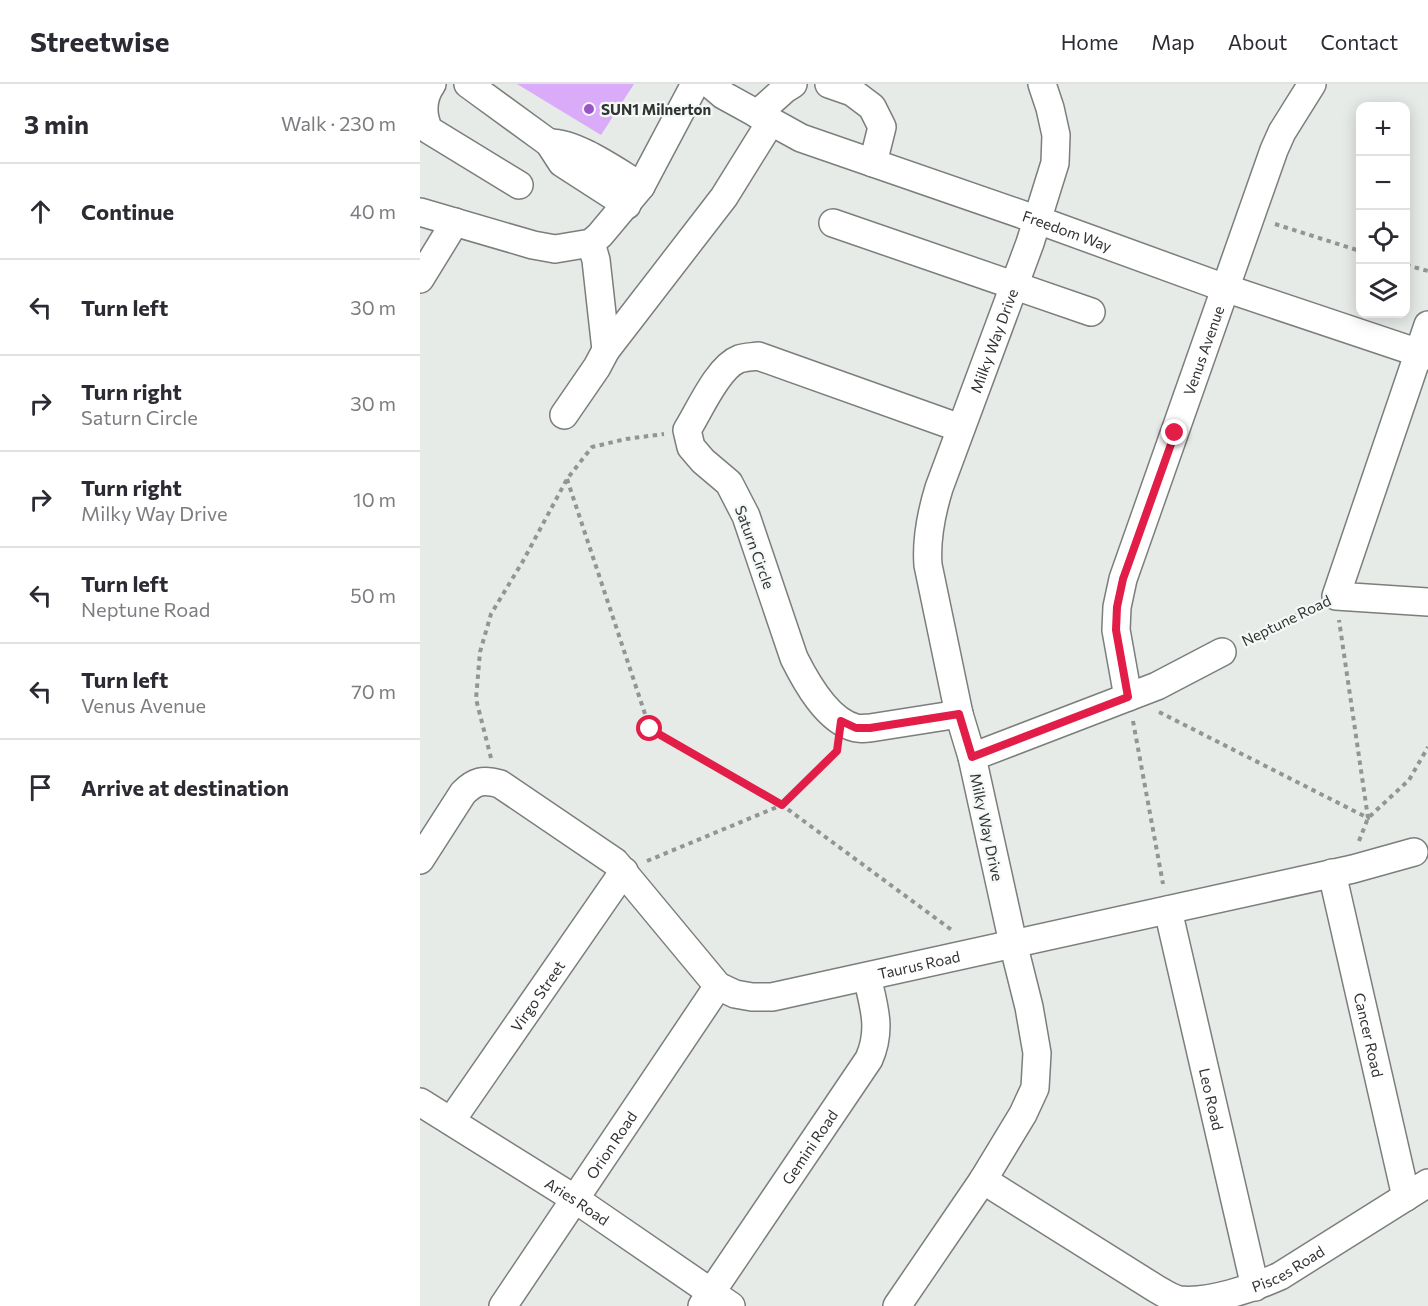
<!DOCTYPE html>
<meta charset="utf-8">
<style>
body{margin:0;font-family:Commissioner,sans-serif;background:#f2f2f3;color:#2b2b33}
.controls{position:absolute;right:18px;top:18px;display:grid;overflow:hidden;border-radius:12px;box-shadow:0 3px 15px #0003}
.controls button{width:54px;height:54px;display:grid;place-items:center;padding:0;border:0;border-bottom:2px solid #e1e1e2;background:#fff;color:#2b2b33;font:30px sans-serif}
.stop{position:absolute;width:18px;height:18px;margin:-14px;border:4px solid #e11d48;border-radius:50%;background:#fff}
.stop.end{background:#e11d48;border-color:#fff;box-shadow:0 2px 6px #0008}
.list{margin:0;padding:0;list-style:none}
h2{display:flex;justify-content:space-between;align-items:center;height:78px;margin:0;padding:0 24px;font-size:26px}
h2 small{font-size:20px;font-weight:400;color:#7c7c81}
.list li{display:grid;grid-template-columns:39px 1fr auto;gap:18px;align-items:center;box-sizing:border-box;height:96px;padding:0 24px;border-top:2px solid #e1e1e2}
.list b{display:block;font-size:22px;white-space:nowrap}
.list p{margin:0;font-size:20px;white-space:nowrap;color:#7c7c81}
.list em{font-size:20px;font-style:normal;color:#7c7c81}
.icon{flex:none;width:33px;height:33px;fill:none;stroke:currentColor;stroke-width:2;stroke-linecap:round;stroke-linejoin:round}
.map{position:relative;flex:none;width:1008px;height:1222px;overflow:hidden}
header{display:flex;align-items:center;gap:36px;box-sizing:border-box;height:84px;padding:0 30px;background:#fff;border-bottom:2px solid #e1e1e2}
header strong{font-size:28px}
nav{display:flex;gap:33px;margin-inline-start:auto;font-size:21px}
main{display:flex}
aside{flex:1;background:#fff}
.map>svg:first-child{display:block}
.building{fill:#d9abf9}
.lines{fill:none;stroke-linecap:round;stroke-linejoin:round}
.minor-casing{stroke:#7b7e7c;stroke-width:30}
.path{stroke:#929593;stroke-width:4;stroke-dasharray:4.5 4.5;stroke-linecap:butt}
.minor{stroke:#fff;stroke-width:27}
.route{stroke:#e11d48;stroke-width:8}
.poi-dot{fill:#9c54c8;stroke:#f4f8f6;stroke-width:2}
.labels{text-anchor:middle;dominant-baseline:central;stroke-width:4.5;stroke-linejoin:round;paint-order:stroke}
.poi-label{font-size:15px;font-weight:bold;fill:#323433;stroke:#f4f8f6;text-anchor:start}
.street-label{font-size:15px;fill:#323433;stroke:#f4f8f6}
</style>
<header>
<strong>Streetwise</strong>
<nav><a>Home</a><a>Map</a><a>About</a><a>Contact</a></nav>
</header>
<main>
<aside>
<h2>3 min<small>Walk · 230 m</small></h2>
<ul class="list">
<li><svg class="icon" aria-label="ahead" viewBox="0 0 24 24"><path d="M12 20V5M6 11l6-6 6 6"/></svg><div><b>Continue</b></div><em>40 m</em></li>
<li><svg class="icon" aria-label="left" viewBox="0 0 24 24"><path d="M17 20v-9H6M10 6l-5 5 5 5"/></svg><div><b>Turn left</b></div><em>30 m</em></li>
<li><svg class="icon" aria-label="right" viewBox="0 0 24 24"><path d="M7 20v-9h11M14 6l5 5-5 5"/></svg><div><b>Turn right</b><p>Saturn Circle</p></div><em>30 m</em></li>
<li><svg class="icon" aria-label="right" viewBox="0 0 24 24"><path d="M7 20v-9h11M14 6l5 5-5 5"/></svg><div><b>Turn right</b><p>Milky Way Drive</p></div><em>10 m</em></li>
<li><svg class="icon" aria-label="left" viewBox="0 0 24 24"><path d="M17 20v-9H6M10 6l-5 5 5 5"/></svg><div><b>Turn left</b><p>Neptune Road</p></div><em>50 m</em></li>
<li><svg class="icon" aria-label="left" viewBox="0 0 24 24"><path d="M17 20v-9H6M10 6l-5 5 5 5"/></svg><div><b>Turn left</b><p>Venus Avenue</p></div><em>70 m</em></li>
<li><svg class="icon" aria-label="arrive" viewBox="0 0 24 24"><path d="M6 21V4h12l-3 4 3 4H6"/></svg><div><b>Arrive at destination</b></div></li>
</ul>
</aside>
<div class="map">
<svg width="1008" height="1222" viewBox="0 0 1008 1222">
<rect width="100%" height="100%" fill="#e7ebe8"/>
<path class="building" d="M97,0h117l-33,51z"/>
<g class="lines">
<defs>
<g id="minor">
<path d="M12,0c-10,14 -10,31 -3,46l90,55"/>
<path d="M48,0l81,59 13,20 65,42"/>
<path id="s1" d="M290,0l13,11 78,43 237,82 187,68 203,68"/>
<path d="M409,0l23,8 20,15 10,20 -9,36"/>
<path d="M337,30l28,-25 8,-5"/>
<path d="M129,59c27,-1 68,29 92,43"/>
<path d="M0,128l113,33 22,4 36,-6 9,-8 41,-49 54,-102"/>
<path d="M413,139l258,89"/>
<path d="M0,195l35,-57"/>
<path d="M1008,241l-92,271 92,6"/>
<path d="M186,266l118,-153 46,-74"/>
<path d="M144,331l33,-48 9,-17 -10,-90 -5,-17"/>
<path id="s2" d="M708,613l-12,-67 1,-23 6,-28 151,-429 8,-18 30,-48"/>
<path d="M539,630l-89,14c-4,0 -10,1 -14,0 -29,-7 -50,-46 -62,-70l-48,-142 -17,-33 -26,-22 -12,-14 -4,-17c12,-19 31,-63 52,-71 6,-2 13,-2 19,-3l202,72"/>
<path d="M552,673l185,-71 65,-34"/>
<path id="s3" d="M0,776l43,-67c12,-12 20,-14 37,-9l115,78 103,124 17,8 17,3h20l581,-128 61,-17"/>
<path id="s4" d="M912,789l74,324"/>
<path id="s5" d="M748,826l87,377"/>
<path id="s6" d="M0,1018l155,97 156,107"/>
<path id="s7" d="M31,1037l173,-250"/>
<path id="s8" d="M563,1096l172,108c7,4 17,11 25,12 30,3 73,-12 100,-24l148,-93"/>
<path id="s9" d="M83,1222l215,-320"/>
<path id="s10" d="M282,1222l167,-247c13,-29 5,-53 -2,-82"/>
<path id="s11" d="M477,1222l86,-126 40,-66 12,-26 2,-35 -8,-46 -16,-64 -41,-186 -13,-43 -31,-149c-2,-27 3,-51 11,-77l91,-245 25,-80 1,-28 -6,-27 -8,-24"/>
</g>
</defs>
<use href="#minor" class="minor-casing"/>
<g class="path">
<path d="M855,140l85,27"/>
<path d="M986,181l22,6"/>
<path d="M147,395l83,250 132,76 171,126"/>
<path d="M824,557l71,-35"/>
<path d="M739,628l209,106 -29,-198"/>
<path d="M713,637l30,163"/>
<path d="M71,674l-15,-59 4,-47 11,-38 32,-53 44,-82 25,-32 34,-8 38,-5"/>
<path d="M939,757l9,-23 41,-38 19,-33"/>
<path d="M227,777l135,-56 55,-54v-3"/>
</g>
<use href="#minor" class="minor"/>
</g>
<g class="lines">
<path class="route" d="M230,645l132,76 55,-54 4,-30 15,7h14l89,-14 13,43 156,-60 -12,-67 1,-23 6,-28 52,-146"/>
</g>
<circle class="poi-dot" cx="169" cy="25" r="6"/>
<g class="labels">
<g class="poi-label">
<text x="181" y="25">SUN1 Milnerton</text>
</g>
<g class="street-label">
<text stroke="none"><textPath href="#s1" startOffset="388">Freedom Way</textPath></text>
<text stroke="none"><textPath href="#s11" startOffset="1029">Milky Way Drive</textPath></text>
<text stroke="none"><textPath href="#s2" startOffset="362">Venus Avenue</textPath></text>
<text transform="translate(335 463) rotate(70)">Saturn Circle</text>
<text transform="translate(866 536) rotate(-26)">Neptune Road</text>
<text transform="translate(567 743) rotate(78)">Milky Way Drive</text>
<text stroke="none"><textPath href="#s3" startOffset="627">Taurus Road</textPath></text>
<text stroke="none"><textPath href="#s7" startOffset="152">Virgo Street</textPath></text>
<text stroke="none"><textPath href="#s4" startOffset="166">Cancer Road</textPath></text>
<text stroke="none"><textPath href="#s5" startOffset="194">Leo Road</textPath></text>
<text stroke="none"><textPath href="#s9" startOffset="194">Orion Road</textPath></text>
<text stroke="none"><textPath href="#s10" startOffset="192">Gemini Road</textPath></text>
<text stroke="none"><textPath href="#s6" startOffset="186">Aries Road</textPath></text>
<text stroke="none"><textPath href="#s8" startOffset="345">Pisces Road</textPath></text>
</g>
</g>
</svg>
<div class="controls">
<button>+</button>
<button>−</button>
<button><svg class="icon" aria-label="locate" viewBox="0 0 24 24"><circle cx="12" cy="12" r="6"/><path d="M12 2v4M12 18v4M2 12h4M18 12h4"/></svg></button>
<button><svg class="icon" aria-label="layers" viewBox="0 0 24 24"><path d="M12 4l9 5-9 5-9-5zM3 14l9 5 9-5"/></svg></button>
</div>
<div class="stop" style="left:230px;top:645px"></div>
<div class="stop end" style="left:755px;top:349px"></div>
</div>
</main>
